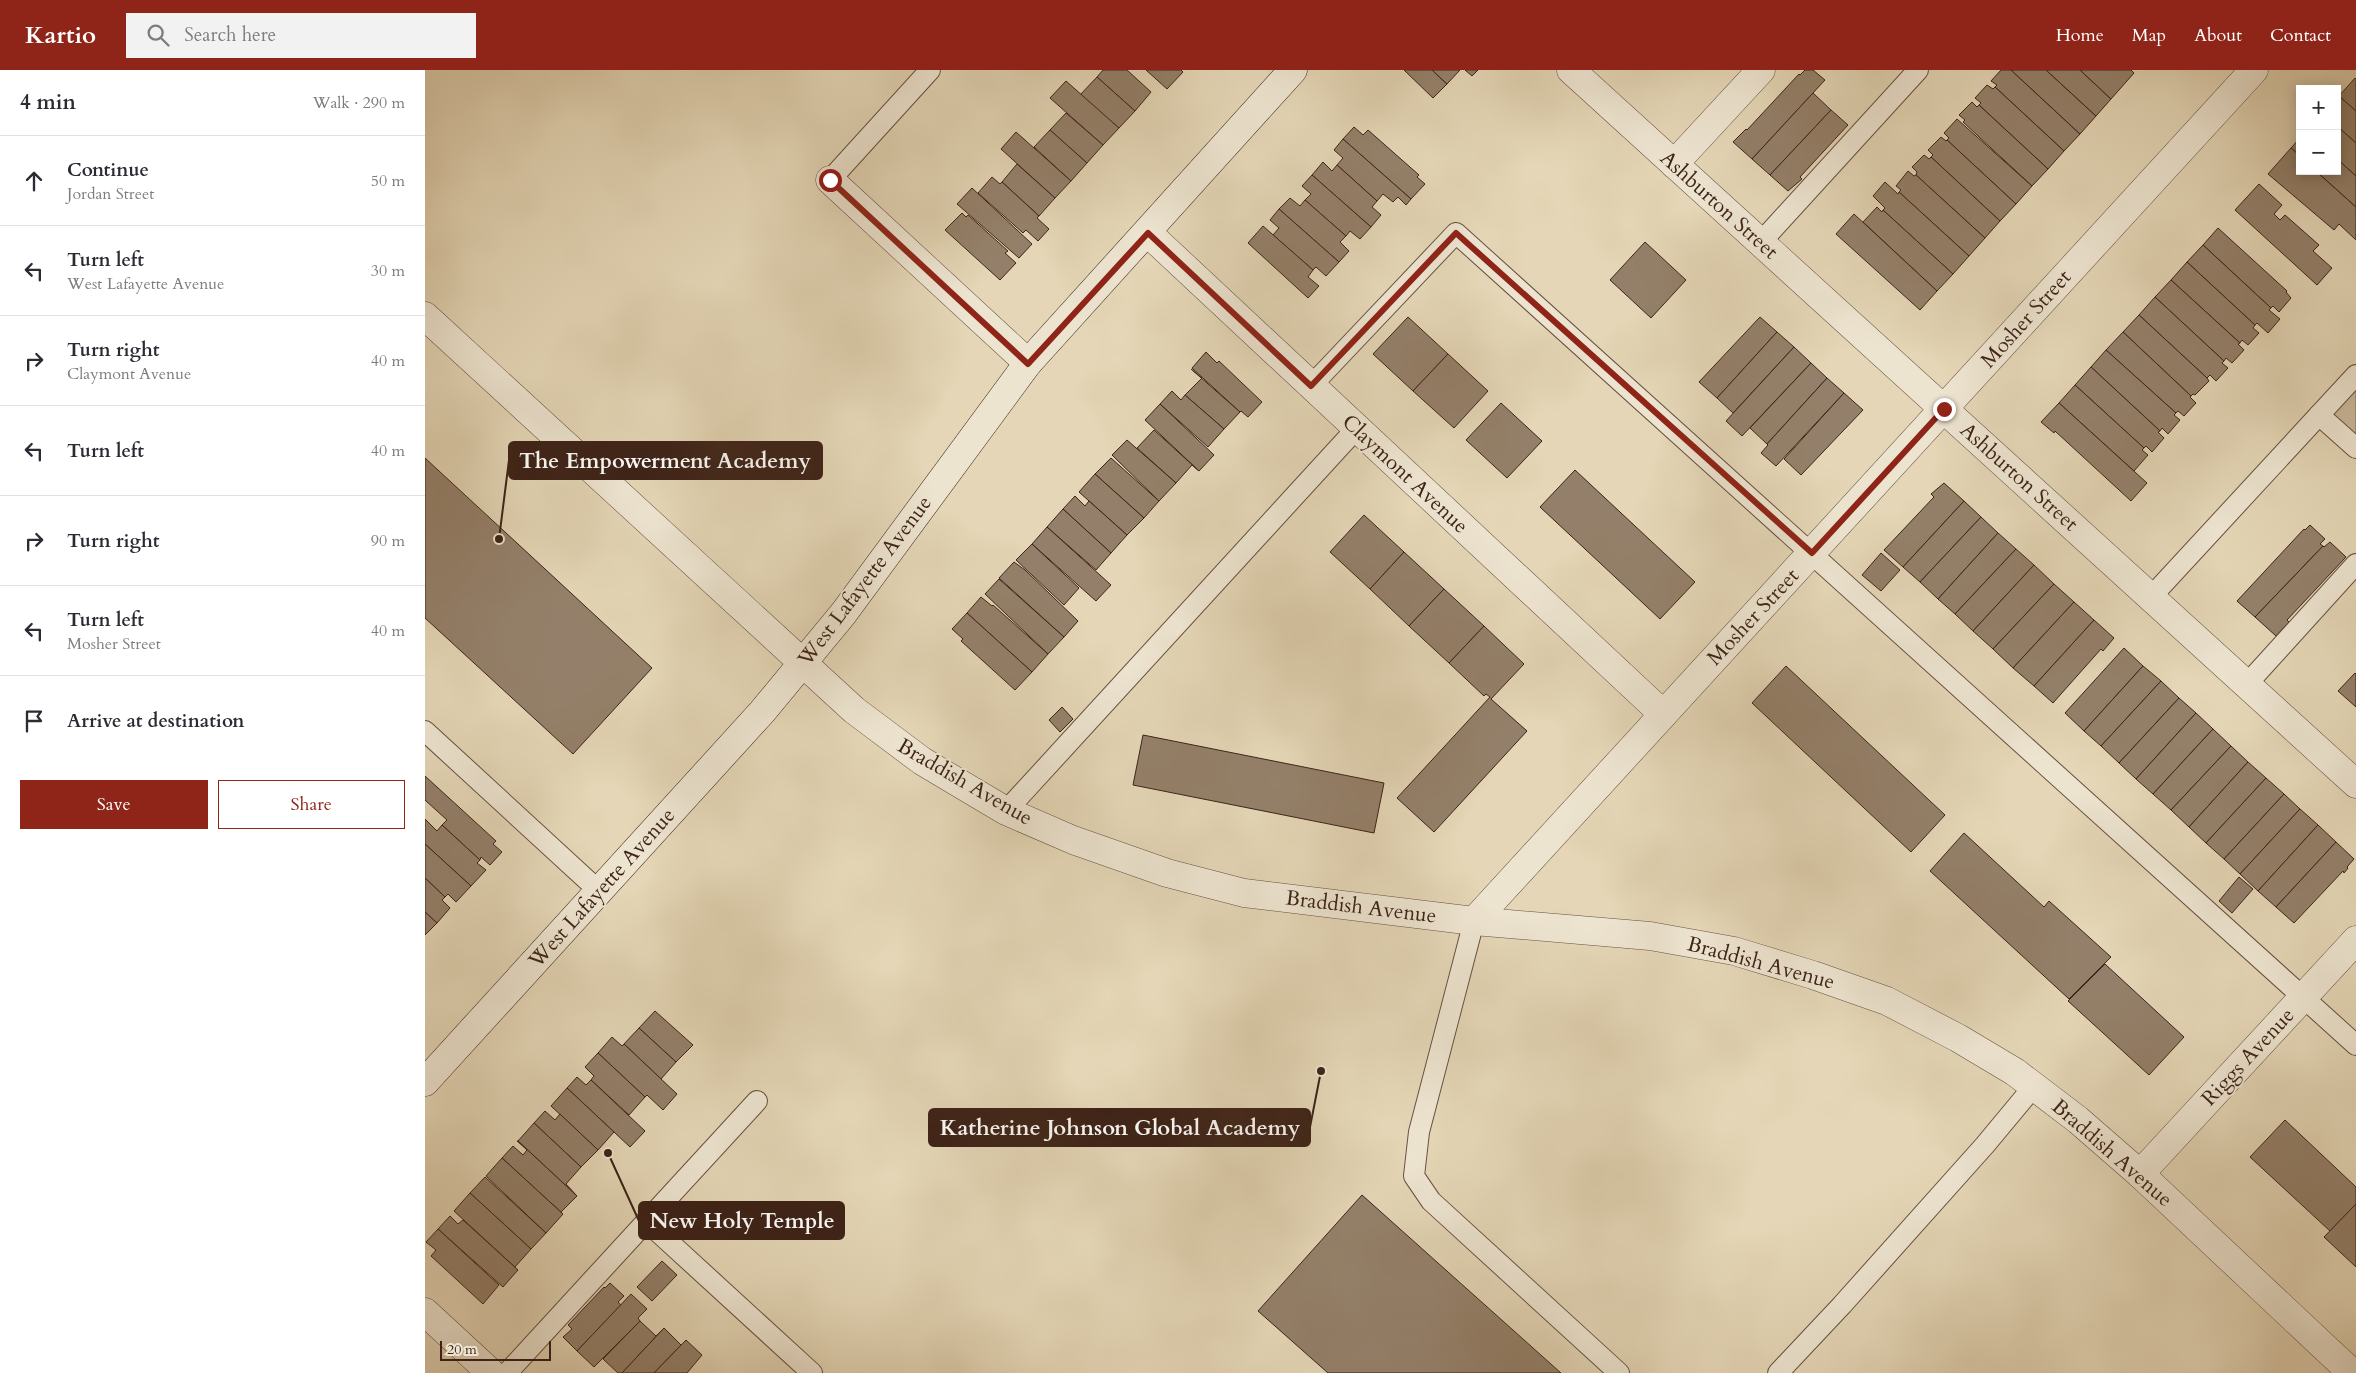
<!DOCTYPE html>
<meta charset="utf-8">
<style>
body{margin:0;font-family:Cardo,serif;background:#f2f2f3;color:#2b2b33}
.controls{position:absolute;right:15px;top:15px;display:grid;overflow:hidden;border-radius:0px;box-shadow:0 2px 12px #0003}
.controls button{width:45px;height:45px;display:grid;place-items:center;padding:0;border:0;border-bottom:1px solid #e1e1e2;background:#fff;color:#2b2b33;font:25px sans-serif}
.scale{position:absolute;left:15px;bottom:12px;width:111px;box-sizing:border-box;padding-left:5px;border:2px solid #3d2318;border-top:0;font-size:14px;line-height:18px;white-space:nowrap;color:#3d2318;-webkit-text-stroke:4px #ede4d0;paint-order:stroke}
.stop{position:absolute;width:15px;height:15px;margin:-11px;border:4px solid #8f2418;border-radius:50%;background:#fff}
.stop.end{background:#8f2418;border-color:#fff;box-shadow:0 1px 5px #0008}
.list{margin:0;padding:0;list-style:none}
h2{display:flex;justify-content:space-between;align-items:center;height:65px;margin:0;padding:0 20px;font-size:21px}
h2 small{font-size:16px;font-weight:400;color:#7c7c81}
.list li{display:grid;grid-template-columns:32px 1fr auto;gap:15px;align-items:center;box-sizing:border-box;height:90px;padding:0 20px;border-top:1px solid #e1e1e2}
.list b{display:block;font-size:19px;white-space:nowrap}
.list p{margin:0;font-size:16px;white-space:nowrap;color:#7c7c81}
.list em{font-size:16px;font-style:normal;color:#7c7c81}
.actions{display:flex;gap:10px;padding:15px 20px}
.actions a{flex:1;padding:11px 0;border:1px solid #8f2418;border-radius:0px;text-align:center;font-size:18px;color:#8f2418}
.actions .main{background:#8f2418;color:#fff}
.icon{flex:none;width:28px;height:28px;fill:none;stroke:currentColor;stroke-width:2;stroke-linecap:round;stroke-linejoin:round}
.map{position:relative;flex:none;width:1931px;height:1303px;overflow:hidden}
header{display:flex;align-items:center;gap:30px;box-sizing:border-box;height:70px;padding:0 25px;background:#8f2418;color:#fff}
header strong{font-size:24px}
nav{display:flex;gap:28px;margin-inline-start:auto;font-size:18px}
.search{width:350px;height:45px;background:#f2f2f3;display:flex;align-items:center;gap:12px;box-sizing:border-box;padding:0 18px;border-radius:0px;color:#7c7c81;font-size:19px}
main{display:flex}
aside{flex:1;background:#fff}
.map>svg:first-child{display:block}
.green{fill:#c8b89b;stroke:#826e5a}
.building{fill:#94806a;stroke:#3d2318}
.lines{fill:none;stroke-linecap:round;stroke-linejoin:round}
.lane-casing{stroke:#675040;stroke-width:22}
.street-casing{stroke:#675040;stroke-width:29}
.secondary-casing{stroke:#3d2318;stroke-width:29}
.lane{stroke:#ede4d0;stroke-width:20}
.street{stroke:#ede4d0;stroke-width:28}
.secondary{stroke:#ede4d0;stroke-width:28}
.route{stroke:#8f2418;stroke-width:6}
.labels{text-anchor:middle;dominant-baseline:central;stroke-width:4;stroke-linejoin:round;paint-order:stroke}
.street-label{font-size:21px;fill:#3d2318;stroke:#ede4d0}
.leader{fill:none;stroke:#3d2318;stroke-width:2}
.callout-dot{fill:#3d2318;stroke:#ede4d0;stroke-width:2}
.callout{fill:#3d2318;stroke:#3d2318;stroke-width:2}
.callout-label{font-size:22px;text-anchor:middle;font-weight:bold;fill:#fff}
</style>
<header>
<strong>Kartio</strong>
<div class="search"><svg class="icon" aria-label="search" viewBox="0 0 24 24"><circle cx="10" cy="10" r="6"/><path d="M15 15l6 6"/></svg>Search here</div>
<nav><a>Home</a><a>Map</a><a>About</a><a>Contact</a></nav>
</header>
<main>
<aside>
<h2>4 min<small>Walk · 290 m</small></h2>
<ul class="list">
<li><svg class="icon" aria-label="ahead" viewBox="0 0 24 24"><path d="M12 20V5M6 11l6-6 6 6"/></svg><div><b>Continue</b><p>Jordan Street</p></div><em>50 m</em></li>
<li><svg class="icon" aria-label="left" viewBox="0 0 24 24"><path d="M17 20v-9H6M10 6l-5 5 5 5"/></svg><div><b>Turn left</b><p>West Lafayette Avenue</p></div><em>30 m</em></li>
<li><svg class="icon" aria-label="right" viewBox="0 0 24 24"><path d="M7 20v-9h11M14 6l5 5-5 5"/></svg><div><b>Turn right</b><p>Claymont Avenue</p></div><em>40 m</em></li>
<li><svg class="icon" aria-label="left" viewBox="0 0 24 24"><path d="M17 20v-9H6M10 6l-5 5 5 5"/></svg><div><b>Turn left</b></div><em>40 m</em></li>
<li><svg class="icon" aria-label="right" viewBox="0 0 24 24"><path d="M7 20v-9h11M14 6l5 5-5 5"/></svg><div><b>Turn right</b></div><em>90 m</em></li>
<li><svg class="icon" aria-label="left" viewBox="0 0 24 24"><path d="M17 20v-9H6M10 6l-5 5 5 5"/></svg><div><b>Turn left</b><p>Mosher Street</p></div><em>40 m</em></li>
<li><svg class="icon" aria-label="arrive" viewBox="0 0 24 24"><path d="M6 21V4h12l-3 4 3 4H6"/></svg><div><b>Arrive at destination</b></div></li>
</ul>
<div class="actions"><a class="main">Save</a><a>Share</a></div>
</aside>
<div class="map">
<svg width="1931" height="1303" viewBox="0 0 1931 1303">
<rect width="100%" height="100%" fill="#e4d6b6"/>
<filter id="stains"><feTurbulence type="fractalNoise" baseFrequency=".004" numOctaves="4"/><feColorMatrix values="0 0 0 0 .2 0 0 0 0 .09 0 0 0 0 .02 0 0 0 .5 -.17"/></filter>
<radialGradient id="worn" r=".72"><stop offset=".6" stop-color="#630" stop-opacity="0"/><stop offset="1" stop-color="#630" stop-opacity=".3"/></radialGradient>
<path class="green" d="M1931,318v46l-24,-20z"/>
<g class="building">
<path d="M678,0h24l24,22 -16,19 -38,-34z"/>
<path d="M721,0h35l2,2 -16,17z"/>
<path d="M979,0h28l15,14 -14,14z"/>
<path d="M1007,0h28l-13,14z"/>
<path d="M1040,0h13l-6,6z"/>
<path d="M1380,0h8l12,10 -73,79 -19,-17 13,-13 1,1 52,-56 1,1z"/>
<path d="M1576,0h10l69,64 -16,17 -69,-64 2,-2 -6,-4z"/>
<path d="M1586,0h35l50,46 -16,18z"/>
<path d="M1621,0h34l31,29 -15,17z"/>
<path d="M1655,0h51l3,3 -23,26z"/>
<path d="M672,7l38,34 -16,17 -39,-33z"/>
<path d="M1930,8l1,1v32l-17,-15z"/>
<path d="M641,11l53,47 -16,17 -53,-47z"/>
<path d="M1562,15l6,4 2,-2 69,64 -16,18 -69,-64 2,-2 -6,-5z"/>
<path d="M1388,23l18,17 -61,65 -18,-16z"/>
<path d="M1914,26l17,15v32l-19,-17z"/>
<path d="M1547,32l5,5 2,-2 69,64 -16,17 -69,-64 2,-2 -6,-5z"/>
<path d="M1406,40l17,15 -48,52 2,2 -14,12 -18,-16z"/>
<path d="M641,43l37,32 -16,18 -37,-33z"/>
<path d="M1532,49l75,67 -16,18 -69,-64 2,-2 -5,-5z"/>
<path d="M1912,56l19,17v33l-19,-17z"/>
<path d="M929,57l9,8 5,-5 51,45 -2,2 8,7 -14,15 -68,-60z"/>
<path d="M625,60l37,33 -16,18 -37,-34z"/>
<path d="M591,62l55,49 -16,17 -54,-49z"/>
<path d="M1516,67l5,4 1,-1 69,64 -16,17 -69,-64 2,-2 -5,-5z"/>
<path d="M1875,68v18l-9,-8z"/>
<path d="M918,69l68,60 -5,6 -8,-8 -5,5 -10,-8 -6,7 -40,-36 6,-7 -9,-8z"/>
<path d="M1866,78l9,8v15h16l40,36v33l-17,-16 -5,6 -66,-56z"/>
<path d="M1499,85l5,4 2,-2 69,64 -15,17 -69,-63 1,-3 -5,-5z"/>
<path d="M1912,89l19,17v31l-40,-36h21z"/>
<path d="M898,92l9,9 5,-6 40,36 -5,6 9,8 -10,12 -59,-52z"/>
<path d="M592,94l38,34 -16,18 -37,-34z"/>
<path d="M1483,101l6,5 2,-1 69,63 -16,18 -70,-64 2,-2 -5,-4z"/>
<path d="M887,105l59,52 -11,12 -10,-8 -4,5 -41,-36 6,-6 -9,-8z"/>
<path d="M567,107l8,7 2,-2 37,34 -2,2 12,11 -11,12 -12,-11 -3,3 -45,-40z"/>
<path d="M1460,112l13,12 1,-2 70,64 -16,18 -70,-64 2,-2 -12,-12z"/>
<path d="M1834,114l23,21 -8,9 6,6 5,-5 34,30 -6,6 19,17 -15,17 -82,-75z"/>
<path d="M547,118l60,56 -13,14 -62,-54z"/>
<path d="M865,128l10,8 5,-6 41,36 -6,6 9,9 -10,11 -60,-53z"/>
<path d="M1452,137l5,5 1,-2 70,64 -16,17 -74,-69z"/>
<path d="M854,139l60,53 -13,14 -10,-9 -3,3 -40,-35 6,-7 -9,-8z"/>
<path d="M537,143l4,4 2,-2 40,36 -3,2 11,10 -16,17 -55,-50z"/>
<path d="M1429,144l83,77 -17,19 -84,-76z"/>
<path d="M838,156l50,44 -5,7 11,9 -11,12 -60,-55z"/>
<path d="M1793,158l69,63 -1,1 5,6 -12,14 -6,-6 -2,2 -68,-63z"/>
<path d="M1220,172l41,38 -35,38 -41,-38z"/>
<path d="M1778,175l68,63 -2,2 11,9 -12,14 -11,-10 -2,2 -68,-63z"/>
<path d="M1762,192l68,63 -2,3 6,5 -11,12 -6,-5 -2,3 -69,-63z"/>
<path d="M1746,210l69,63 -2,1 6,6 -12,13 -6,-5 -2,3 -69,-64z"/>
<path d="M1730,227l69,64 -2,2 6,5 -12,13 -6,-6 -3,3 -68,-63z"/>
<path d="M1714,245l68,63 2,3 -14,14 -2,-1 -2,2 -68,-64z"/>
<path d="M983,247l40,37 -35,37 -40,-37z"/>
<path d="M1335,247l17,15 -60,66 -18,-16z"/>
<path d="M1352,262l17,15 -61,66 -16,-15z"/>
<path d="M1698,262l68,64 -1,1 6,6 -12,13 -6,-5 -2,2 -70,-63z"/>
<path d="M1369,277l17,16 -69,73 -16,-15z"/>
<path d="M1681,280l70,63 -2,2 6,5 -12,14 -6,-6 -2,3 -69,-64z"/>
<path d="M781,282l11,11 2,-2 43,41 -14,15 -7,-6 -1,1 -48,-44z"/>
<path d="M1023,284l40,37 -34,37 -41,-37z"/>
<path d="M1386,293l16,15 -60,66 -17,-16z"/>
<path d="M1666,297l69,64 -2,1 6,6 -12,14 -6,-6 -2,2 -69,-63z"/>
<path d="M766,299l49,43 -16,17 -39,-34 17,-17z"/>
<path d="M1402,308l17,15 -68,73 -15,-13 7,-8 -1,-1z"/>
<path d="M1650,315l69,63 -2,2 6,5 -14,16 -75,-68z"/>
<path d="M747,321l9,9 4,-5 39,34 -16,18 -48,-43z"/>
<path d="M1419,323l19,17 -62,65 -17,-16z"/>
<path d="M1076,333l41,38 -35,37 -41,-38z"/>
<path d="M1634,333l88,80 -16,18 -76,-70 -1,2 -13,-11z"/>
<path d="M735,334l54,51 -15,16 -54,-51z"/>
<path d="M729,360l45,41 -7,-6 -16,18 -39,-35z"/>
<path d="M702,370l49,43 -17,18 -47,-46z"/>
<path d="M0,388l227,210 -79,86 -148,-136z"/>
<path d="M686,388l48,43 -15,17 -49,-44z"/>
<path d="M1150,400l120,112 -35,37 -120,-112z"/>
<path d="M670,404l49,44 -17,17 -48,-43z"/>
<path d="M1519,413l20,18 -61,66 -19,-17 50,-53 -3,-3z"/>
<path d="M650,426l10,10 4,-5 38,34 -16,18 -48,-44z"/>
<path d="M1539,431l17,16 -61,65 -17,-15z"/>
<path d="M638,439l48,44 -15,17 -49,-43z"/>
<path d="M939,445l40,37 -34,37 -40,-37z"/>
<path d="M1556,447l17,16 -60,66 -18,-17z"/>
<path d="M1885,455l15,14 -5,5 3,2 -68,71 -18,-16 67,-72 1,1z"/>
<path d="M622,457l64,58 -15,16 -64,-57z"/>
<path d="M1573,463l18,16 -61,65 -17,-15z"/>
<path d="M1905,472l16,15 -59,63 2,2 -13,14 -21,-19 68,-71 1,1z"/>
<path d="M607,474l47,44 -15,17 -48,-45z"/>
<path d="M1591,479l18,16 -61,66 -18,-17z"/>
<path d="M979,482l40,37 -35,37 -39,-37z"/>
<path d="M1456,483l19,17 -19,21 -19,-16z"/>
<path d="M589,492l11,8 53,51 -14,16 -65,-59z"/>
<path d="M1609,495l20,19 -61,65 -20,-18z"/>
<path d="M574,509l65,58 -16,17 -63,-60z"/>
<path d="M1629,514l20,18 -61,66 -20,-19z"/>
<path d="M1019,519l40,37 -35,37 -40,-37z"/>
<path d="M556,527l11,9 1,-1 55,49 -16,18 -65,-59z"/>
<path d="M1649,532l20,18 -60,66 -21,-18z"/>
<path d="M542,543l65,59 -17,18 -54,-49 2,-2 -11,-10z"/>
<path d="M1669,550l20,18 -11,13 -2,-2 -48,54 -19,-17z"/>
<path d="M1059,556l40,38 -33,35 36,32 -93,101 -37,-34 93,-101 -4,-3 -2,2 -35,-33z"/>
<path d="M1699,578l19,18 -59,65 -19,-18z"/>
<path d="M1361,596l159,149 -34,37 -159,-149z"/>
<path d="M1718,596l18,15 -60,65 -17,-15z"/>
<path d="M1930,603l1,1v33l-18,-16z"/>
<path d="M1736,611l18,17 -60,65 -18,-17z"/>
<path d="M1754,628l17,15 -60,66 -17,-16z"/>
<path d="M637,637l11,12 -13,13 -11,-12z"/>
<path d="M1771,643l17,16 -60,65 -17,-15z"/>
<path d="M1788,659l18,17 -60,64 -18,-16z"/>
<path d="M718,665l241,48 -10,50 -241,-48z"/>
<path d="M1806,676l17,16 -59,65 -18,-17z"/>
<path d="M1823,692l18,16 -60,65 -17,-16z"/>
<path d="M0,706l71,65 -3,3 9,8 -12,13 -9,-8 -1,3 -38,-35 5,-5 -22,-20z"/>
<path d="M1841,708l18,16 -60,65 -18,-16z"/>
<path d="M1859,724l16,15 -60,65 -16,-15z"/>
<path d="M1875,739l18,16 -60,66 -18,-17z"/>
<path d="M0,749l12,12 5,-6 38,35 -3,3 9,7 -15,16 -46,-42z"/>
<path d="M1893,755l18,17 -60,65 -18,-16z"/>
<path d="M1539,763l80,74 5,-6 62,56 -42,42 -139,-128z"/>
<path d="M1911,772l18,17 -7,8 1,1 -4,5 -1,-2 -49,52 -18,-16z"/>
<path d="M0,774l46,42 -15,16 -8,-8 -3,3 -20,-19z"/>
<path d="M1814,807l14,12 -21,24 -13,-12z"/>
<path d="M0,808l20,19 -3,3 8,8 -13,15 -12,-11z"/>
<path d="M0,842l12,11 -12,12z"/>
<path d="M1680,894l79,73 -35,38 -81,-74z"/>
<path d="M230,941l38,34 -17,17 -37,-34z"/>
<path d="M214,958l37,34 -15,17 -37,-35z"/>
<path d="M187,967l10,9 2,-2 53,50 -14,16 -16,-15 -2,2 -47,-44z"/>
<path d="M173,983l47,44 -16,18 -38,-35 3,-4 -9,-9z"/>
<path d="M152,1007l9,8 5,-5 54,51 -15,16 -63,-59z"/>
<path d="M142,1018l47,44 -16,18 -47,-44z"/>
<path d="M120,1041l10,9 5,-6 38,36 -17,17 -47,-44z"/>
<path d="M1860,1050l71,67v17l-26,27 -80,-74z"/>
<path d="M109,1053l47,44 -15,17 11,12 -59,-55z"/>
<path d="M92,1071h1l59,55 -16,16 2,2 -61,-56 11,-12 10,9 4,-5z"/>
<path d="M77,1088l61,56 -17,19 -60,-57z"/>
<path d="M60,1107l61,56 -15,16 -61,-56z"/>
<path d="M45,1123l61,56 -16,18 3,3 -64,-59z"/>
<path d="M937,1125l199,178h-233l-70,-62z"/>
<path d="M1931,1134v63l-32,-30z"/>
<path d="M25,1146l8,8 5,-4 55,50 -15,17 -65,-58z"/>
<path d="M13,1159l61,56 -16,19 -52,-48 5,-6 -10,-8z"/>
<path d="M237,1191l15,14 -25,26 -15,-14z"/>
<path d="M185,1213l14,13 -6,6 3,3 -44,46 -14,-14 9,-8 -4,-4 36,-38 1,1z"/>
<path d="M206,1224l16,15 -9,9 2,3 -46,46 -17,-16z"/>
<path d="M215,1251l16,15 8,-8 -42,45h-4l-15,-14z"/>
<path d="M239,1258l17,17 -27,28h-32z"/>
<path d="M261,1270l16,15 -15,18h-33z"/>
</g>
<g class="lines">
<defs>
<g id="lane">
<path d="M405,110l100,-110"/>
<path d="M1336,172l157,-172"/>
<path d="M886,316l145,-153 900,812"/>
<path d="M1894,345l37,33"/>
<path d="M1726,527l205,-222"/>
<path d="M1822,614l109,-120"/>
<path d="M0,661l174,160"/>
<path d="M581,741l350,-382"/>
<path d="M1049,851l-55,211 -5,44 17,25 188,172"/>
<path d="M221,1151l166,152"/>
<path d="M82,1303l250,-272"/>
<path d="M1353,1303l64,-68 143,-160 49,-59"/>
</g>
<g id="street">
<path d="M1146,0l785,714"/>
<path d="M1249,94l87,-94"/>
<path d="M405,110l198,183"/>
<path d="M723,163l515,481"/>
<path d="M0,246l429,394 68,51 84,50 67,29 94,33 77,20 230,28 176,15 84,15 79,24 74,26 71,37 57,34 63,48 62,54 212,199"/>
<path d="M1049,851l780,-851"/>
<path d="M1715,1104l216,-234"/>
<path d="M0,1242l66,61"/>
</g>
<path id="secondary" d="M0,1012l337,-370 81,-98 185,-251 265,-293"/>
</defs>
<use href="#lane" class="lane-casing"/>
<use href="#street" class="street-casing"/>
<use href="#secondary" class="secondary-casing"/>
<use href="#lane" class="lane"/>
<use href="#street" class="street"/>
<use href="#secondary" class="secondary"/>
</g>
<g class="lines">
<path class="route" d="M405,110l198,184 120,-131 163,153 145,-153 356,320 132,-144"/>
</g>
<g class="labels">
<g class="street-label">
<text transform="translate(1294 135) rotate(42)">Ashburton Street</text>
<text transform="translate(1601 249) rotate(-48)">Mosher Street</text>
<text transform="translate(980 404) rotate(43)">Claymont Avenue</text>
<text transform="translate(1594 407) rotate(42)">Ashburton Street</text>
<text transform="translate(440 511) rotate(-53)">West Lafayette Avenue</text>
<text transform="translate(1328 547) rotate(-47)">Mosher Street</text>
<text transform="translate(540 712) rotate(30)">Braddish Avenue</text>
<text transform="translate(177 818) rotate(-48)">West Lafayette Avenue</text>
<text transform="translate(936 837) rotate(7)">Braddish Avenue</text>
<text transform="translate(1336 893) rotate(15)">Braddish Avenue</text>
<text transform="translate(1823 987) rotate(-47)">Riggs Avenue</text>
<text transform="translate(1687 1083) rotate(41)">Braddish Avenue</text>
</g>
</g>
<path class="leader" d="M74 469L84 390M896 1001L885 1057M183 1083L214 1151"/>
<g class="callout-dot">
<circle cx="74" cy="469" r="5"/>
<circle cx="896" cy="1001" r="5"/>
<circle cx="183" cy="1083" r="5"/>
</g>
<g class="callout">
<rect x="84" y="372" width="313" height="37" rx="5"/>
<rect x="504" y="1039" width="381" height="37" rx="5"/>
<rect x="214" y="1132" width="205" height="37" rx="5"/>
</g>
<g class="callout-label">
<text x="240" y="398">The Empowerment Academy</text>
<text x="695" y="1065">Katherine Johnson Global Academy</text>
<text x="317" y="1158">New Holy Temple</text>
</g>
<rect width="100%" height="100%" filter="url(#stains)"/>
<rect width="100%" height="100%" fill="url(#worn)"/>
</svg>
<div class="controls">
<button>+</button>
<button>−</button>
</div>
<div class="scale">20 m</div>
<div class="stop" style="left:405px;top:110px"></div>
<div class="stop end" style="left:1519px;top:339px"></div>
</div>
</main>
